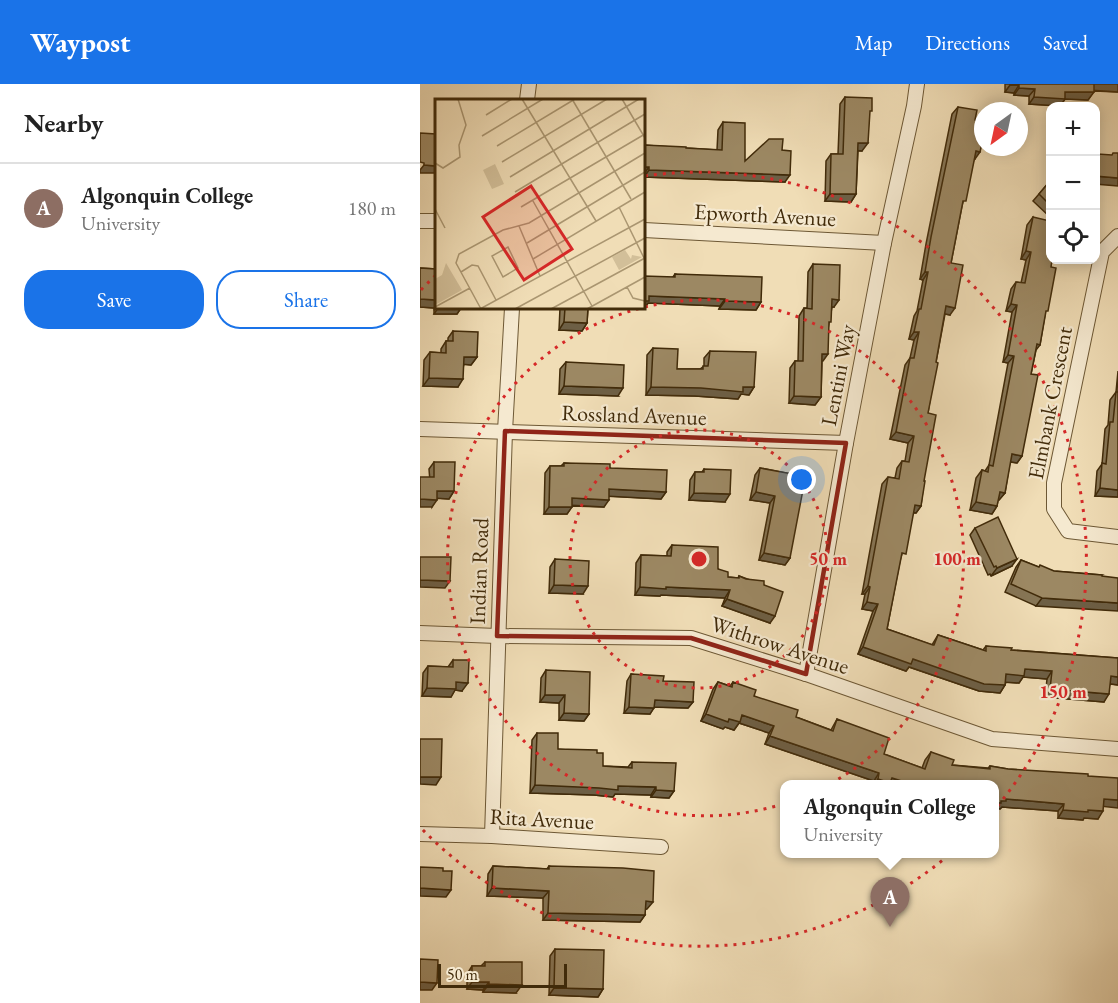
<!DOCTYPE html>
<meta charset="utf-8">
<style>
body{margin:0;font-family:"EB Garamond",serif;background:#f6f6f6;color:#222}
.controls{position:absolute;right:18px;top:18px;display:grid;overflow:hidden;border-radius:12px;box-shadow:0 3px 15px #0003}
.controls button{width:54px;height:54px;display:grid;place-items:center;padding:0;border:0;border-bottom:2px solid #e0e0e0;background:#fff;color:#222;font:30px sans-serif}
.compass{position:absolute;left:554px;top:18px;width:54px;height:54px;border-radius:50%;background:#fff;box-shadow:0 3px 15px #0003;rotate:213deg}
.scale{position:absolute;left:18px;bottom:15px;width:129px;box-sizing:border-box;padding-left:6px;border:3px solid #412b0a;border-top:0;font-size:16px;line-height:21px;white-space:nowrap;color:#412b0a;-webkit-text-stroke:4px #f5e9d0;paint-order:stroke}
.you{position:absolute;left:382px;top:396px;width:21px;height:21px;margin:-15px;border:4px solid #fff;border-radius:50%;background:#1a73e8;box-shadow:0 0 0 9px #1a73e833}
.badge{display:grid;place-items:center;width:39px;height:39px;border-radius:50%;background:#1a73e8;color:#fff;font-size:20px;font-weight:700}
.pin{position:absolute;translate:-50% -50px;filter:drop-shadow(0 2px 3px #0008)}
.pin::after{content:'';position:absolute;top:32px;width:21px;height:18px;background:inherit;clip-path:polygon(0 0,100% 0,50% 100%)}
.popup{position:absolute;left:360px;top:696px;width:219px;height:78px;box-sizing:border-box;display:grid;place-content:center;border-radius:12px;background:#fff;filter:drop-shadow(0 2px 4px #0005);font-size:20px;white-space:nowrap;color:#767676}
.popup b{font-size:22px;color:#222}
.popup::after{content:'';position:absolute;left:50%;top:100%;margin-left:-12px;border:12px solid transparent;border-top-color:#fff}
.list{margin:0;padding:0;list-style:none}
h2{display:flex;justify-content:space-between;align-items:center;height:78px;margin:0;padding:0 24px;font-size:26px}
h2 small{font-size:20px;font-weight:400;color:#767676}
.list li{display:grid;grid-template-columns:39px 1fr auto;gap:18px;align-items:center;box-sizing:border-box;height:90px;padding:0 24px;border-top:2px solid #e0e0e0}
.list b{display:block;font-size:22px;white-space:nowrap}
.list p{margin:0;font-size:20px;white-space:nowrap;color:#767676}
.list em{font-size:20px;font-style:normal;color:#767676}
.actions{display:flex;gap:12px;padding:18px 24px}
.actions a{flex:1;padding:14px 0;border:2px solid #1a73e8;border-radius:24px;text-align:center;font-size:21px;color:#1a73e8}
.actions .main{background:#1a73e8;color:#fff}
.icon{flex:none;width:33px;height:33px;fill:none;stroke:currentColor;stroke-width:2;stroke-linecap:round;stroke-linejoin:round}
.map{position:relative;flex:none;width:698px;height:919px;overflow:hidden}
header{display:flex;align-items:center;gap:36px;box-sizing:border-box;height:84px;padding:0 30px;background:#1a73e8;color:#fff}
header strong{font-size:28px}
nav{display:flex;gap:33px;margin-inline-start:auto;font-size:21px}
main{display:flex}
aside{flex:1;background:#fff}
.map>svg:first-child{display:block}
.lines{fill:none;stroke-linecap:round;stroke-linejoin:round}
.street-casing{stroke:#6d5835;stroke-width:16}
.street{stroke:#f5e9d0;stroke-width:14}
.wall{fill:#867555;stroke:#412b0a;stroke-width:1.5}
.shaded-wall{fill:#6d5f45;stroke:#412b0a;stroke-width:1.5}
.building{fill:#9c8863;stroke:#412b0a;stroke-width:1.5}
.marked{fill:none;stroke:#8f2418;stroke-width:4.5;stroke-linejoin:round}
.ring{fill:none;stroke:#d62828;stroke-width:3;stroke-dasharray:3 6}
.labels{text-anchor:middle;dominant-baseline:central;stroke-width:4.5;stroke-linejoin:round;paint-order:stroke}
.street-label{font-size:22px;fill:#412b0a;stroke:#f5e9d0}
.inset-road{fill:none;stroke:#aa9671;stroke-width:1.5}
.view{fill:#d62828;fill-opacity:0.15;stroke:#d62828;stroke-width:3}
.inset-edge{fill:none;stroke:#412b0a;stroke-width:3}
.centre{fill:#d62828;stroke:#f5e9d0;stroke-width:3}
.ring-label{font-size:18px;text-anchor:middle;font-weight:bold;fill:#d62828;stroke:#f5e9d0;stroke-width:4.5;stroke-linejoin:round;paint-order:stroke}
</style>
<header>
<strong>Waypost</strong>
<nav><a>Map</a><a>Directions</a><a>Saved</a></nav>
</header>
<main>
<aside>
<h2>Nearby<small></small></h2>
<ul class="list">
<li><span class="badge" style="background:#8d6e63">A</span><div><b>Algonquin College</b><p>University</p></div><em>180 m</em></li>
</ul>
<div class="actions"><a class="main">Save</a><a>Share</a></div>
</aside>
<div class="map">
<svg width="698" height="919" viewBox="0 0 698 919">
<rect width="100%" height="100%" fill="#f0ddb6"/>
<filter id="stains"><feTurbulence type="fractalNoise" baseFrequency=".00333" numOctaves="4"/><feColorMatrix values="0 0 0 0 .2 0 0 0 0 .09 0 0 0 0 .02 0 0 0 .5 -.17"/></filter>
<radialGradient id="worn" r=".72"><stop offset=".6" stop-color="#630" stop-opacity="0"/><stop offset="1" stop-color="#630" stop-opacity=".3"/></radialGradient>
<g class="lines">
<defs>
<g id="street">
<path d="M107,16l2,-16"/>
<path d="M0,137h16"/>
<path d="M224,146l240,13"/>
<path d="M698,152l-16,16 -48,231v26l14,22 50,6"/>
<path d="M0,345l426,14"/>
<path d="M0,549l77,3 194,2 115,36 186,65 126,10"/>
<path d="M386,590l40,-231 38,-200 30,-137 3,-22"/>
<path d="M0,750l72,2 169,11"/>
<path d="M72,752l13,-405 7,-123"/>
</g>
</defs>
<use href="#street" class="street-casing"/>
<use href="#street" class="street"/>
</g>
<g class="wall">
<path d="M585,0h113v8l-24,-1 -6,9 -23,-1 -5,7 -31,-2v-8l-15,-1v-2l-9,-1z"/>
<path d="M425,13l24,17 -7,37h-4l-2,43 -5,8 -26,-1 1,-40 5,-7h7l2,-50z"/>
<path d="M538,23l17,13v39h-1l-12,47 -11,57 -1,52 -5,-1 -9,48 -8,51 -4,68 -3,25 -5,7h-3l-13,48 -13,68 45,16 6,-10 45,15 3,-4 25,4 107,8v27l-8,-1 -6,18 -59,-5 2,-18 -24,-2 -4,6 -13,-1 -1,3 -5,8 -21,-2 -70,-24 -3,4 -48,-17 15,-43 -11,-2 3,-15h-3l20,-110 6,-7 7,1 2,-10 5,-7h3l3,-18 -18,-4 15,-74 5,-7 4,-18 -5,-1 5,-23 3,-5 6,-31 -3,-1 6,-35 26,-130z"/>
<path d="M303,38l22,39 37,-11 3,32 -141,-5v-32l42,3 31,2 1,-20z"/>
<path d="M630,97v36l-17,-16 6,-7z"/>
<path d="M613,133l18,50 -6,48 -5,30 -4,5 -5,24 -9,82 -5,7 -7,-1 -5,31 -6,7h-1l-1,6 -5,8 -22,-4 6,-32 6,-8 3,1 4,-6 19,-102 -5,-1 9,-50 -6,-1 5,-22 5,-7 5,1 5,-23 -5,-1 6,-34z"/>
<path d="M393,180l21,43h-2l-10,54 -1,36 -6,8 -26,-2 1,-35 5,-7h3l1,-45 5,-8h3l1,-36z"/>
<path d="M0,184l16,1v39h25l-4,6h-23v-6l-14,-1z"/>
<path d="M255,190l86,28 -5,8 -37,-1 1,-3 -72,-3 -4,6 -34,-1 63,-31z"/>
<path d="M140,224h28l-1,15 -5,8 -23,-1z"/>
<path d="M33,247l24,26 -6,8 -7,-1 -6,23 -35,-1 1,-26 6,-8 11,1v-4l5,-8h2v-3z"/>
<path d="M233,264l24,21h23l4,-3v-8l6,-7 44,36 -5,8 -8,-1 -3,5 -43,-3 -49,-1 1,-40z"/>
<path d="M146,278l52,34 -59,-2 1,-25z"/>
<path d="M698,287v126l-23,-1 2,-25 5,-7 3,-35 3,-4 2,-25 6,-8z"/>
<path d="M14,378l20,29 -5,8 -12,-1 -5,9 -3,-38z"/>
<path d="M144,379l46,5 56,24 -5,7 -52,-3 -5,11 -32,-1 -5,8h-23l1,-41 5,-7h11z"/>
<path d="M340,384l31,6 2,-3 -3,87 -5,7 -26,-5 11,-57 -20,-3 5,-25z"/>
<path d="M284,385l21,33 -36,-2 1,-20 5,-8h7z"/>
<path d="M555,444l37,38 -21,10 -1,-2 -2,1 -18,-40z"/>
<path d="M252,461l46,24 10,8 10,1 1,-2 25,9 6,38 -48,-17 3,-8 -64,-3 -1,1 -25,-1 1,-32 5,-8 26,1v-4z"/>
<path d="M135,475l28,35 -34,-1 1,-26z"/>
<path d="M601,476l17,7 16,4 48,4 -66,31 -31,-14 11,-25z"/>
<path d="M33,576l9,31 -7,-1 -4,7 -29,-1 1,-23 5,-7 20,1z"/>
<path d="M126,586l43,44 -5,7 -25,-1v-17l-19,-1 1,-24z"/>
<path d="M211,590l32,7 30,21 -5,6 -34,-1 -4,7 -26,-1 3,-32z"/>
<path d="M298,598l12,4 3,-4 21,14 42,21 35,13 6,-11 47,35 38,14 3,-8 6,-8 21,13 36,3 2,-2 18,3 80,7 15,31 -5,12 -14,-1 -1,2 -25,-2v-7l-56,-4 -2,2 -3,-1 -2,3v-27h-122l1,-3 -109,-37 4,-11 -30,-10 -5,7 -9,-3 -2,2 -22,-8 12,-32z"/>
<path d="M117,649l21,16 39,4 6,13 25,1 4,-5 42,29 -5,7 -18,-1v-2l-36,-1 -2,3 -19,-2 -64,-2 2,-53z"/>
<path d="M73,782l54,3 2,-3 98,43h-2v6l-5,7 -97,-2v-22l-56,-2 1,-22z"/>
<path d="M135,865l48,40 -5,8 -49,-2 1,-39z"/>
<path d="M65,878l31,31 -33,-1v-2l-16,-1v-15l5,-8h9z"/>
</g>
<g class="shaded-wall">
<path d="M673,0h25v8l-29,-2z"/>
<path d="M590,1h9l-5,8 -9,-1z"/>
<path d="M599,4l16,1 -6,7 -15,-1z"/>
<path d="M645,8h29l-6,8 -23,-1 -5,7 -31,-2 5,-7z"/>
<path d="M438,59h10l-6,8 -9,-1z"/>
<path d="M556,67l4,1 -5,7h-5z"/>
<path d="M4,81l12,1v4l-2,3h-14v-3z"/>
<path d="M224,83h5l-5,7z"/>
<path d="M229,86l141,5 -5,7 -141,-5z"/>
<path d="M675,92l23,2v8l-23,-2z"/>
<path d="M410,110h26l-5,8 -26,-1z"/>
<path d="M606,167l5,1 -5,8 -5,-1z"/>
<path d="M505,188h3l-5,8 -3,-1z"/>
<path d="M229,212l76,3 -5,7 -72,-3 -4,6 -34,-1h34v-7z"/>
<path d="M0,215l16,1v5l-2,3 -14,-1z"/>
<path d="M412,215l7,1 -5,7h-7z"/>
<path d="M305,217l36,1 -5,8 -37,-1z"/>
<path d="M591,220l6,1 -5,7 -6,-1z"/>
<path d="M526,222l9,2 -5,7 -9,-2z"/>
<path d="M18,224h23l-4,6h-23z"/>
<path d="M144,238l23,1 -5,8 -23,-1z"/>
<path d="M494,248h5l-5,8 -5,-1z"/>
<path d="M402,270h6l-5,7h-6z"/>
<path d="M588,271l6,1 -6,7 -5,-1z"/>
<path d="M44,273h13l-6,8 -12,-1z"/>
<path d="M9,294l34,1 -5,8 -35,-1z"/>
<path d="M144,302l59,2 -5,8 -59,-2z"/>
<path d="M231,303h103l-5,8 -8,-1 -3,5 -43,-3 -49,-1z"/>
<path d="M374,312l27,1 -6,8 -26,-2z"/>
<path d="M476,348l18,4 -6,7 -18,-4z"/>
<path d="M592,370l10,2 -5,7 -11,-2z"/>
<path d="M680,404l18,2v7l-23,-1z"/>
<path d="M189,405l57,3 -5,7 -57,-3z"/>
<path d="M17,407h17l-5,8 -17,-1z"/>
<path d="M336,408l19,4 -5,7 -20,-3z"/>
<path d="M580,408l5,1 -6,7 -4,-1z"/>
<path d="M274,409l36,1 -5,8 -36,-2z"/>
<path d="M152,414l37,2 -5,7 -37,-2z"/>
<path d="M0,415l17,1 -5,7h-12z"/>
<path d="M556,418l21,4 -5,8 -22,-4z"/>
<path d="M495,421l6,1 -5,7 -6,-1z"/>
<path d="M129,423h23l-5,7h-23z"/>
<path d="M344,469l26,5 -5,7 -26,-5z"/>
<path d="M597,475l-5,7 -21,10 6,-8z"/>
<path d="M0,496l30,1 -5,7 -25,-1z"/>
<path d="M134,501l34,1 -5,8 -34,-1z"/>
<path d="M448,502l2,1 -5,7h-3z"/>
<path d="M220,503h26l64,3 -5,8 -64,-3 -1,1 -25,-1z"/>
<path d="M622,514l76,5v8l-82,-5z"/>
<path d="M307,515l48,17 -5,7 -48,-17z"/>
<path d="M447,518l11,2 -5,7 -11,-2z"/>
<path d="M443,563l50,12 92,26 -5,8 -21,-2 -70,-24 -3,4 -48,-17z"/>
<path d="M605,585l27,2 -5,8 -24,-2 -4,6 -18,-1 5,-8z"/>
<path d="M691,592l7,1v8l-13,-2z"/>
<path d="M36,598l12,1 -6,8 -7,-1 -4,7 -29,-1 5,-8z"/>
<path d="M630,605l59,5 -5,8 -59,-5z"/>
<path d="M125,611h20l-6,8 -19,-1z"/>
<path d="M235,616l38,2 -5,6 -38,-1z"/>
<path d="M209,623l25,1 -4,6 -26,-1z"/>
<path d="M144,629l25,1 -5,7 -25,-1z"/>
<path d="M286,630l23,5 13,-4 32,11 -5,7 -30,-10 -5,7 -9,-3 -2,2 -22,-8z"/>
<path d="M350,652l109,37 -5,8 -109,-37z"/>
<path d="M0,693h21l-5,8 -16,-1z"/>
<path d="M472,694l19,6h-37l4,-5z"/>
<path d="M115,701l83,1 38,1 -5,8 -36,-1 -2,3 -19,-2 -64,-2z"/>
<path d="M236,706l18,1 -5,7 -18,-1z"/>
<path d="M586,715l58,5 -6,7 -56,-4 -2,2 -3,-1 -2,3v-8z"/>
<path d="M684,715l14,1v8l-19,-2z"/>
<path d="M643,726h25l15,1 -5,8 -14,-1 -1,2 -25,-2z"/>
<path d="M0,804l31,2 -5,7 -26,-1z"/>
<path d="M72,804l57,3 -6,7 -56,-2z"/>
<path d="M226,817l7,1 -6,7h-7z"/>
<path d="M128,829l97,2 -5,7 -97,-2z"/>
<path d="M0,898l17,1 -5,7h-12z"/>
<path d="M52,898h17l-6,8 -16,-1z"/>
<path d="M69,900l33,1 -6,8 -33,-1z"/>
<path d="M134,904l49,1 -5,8 -49,-2z"/>
</g>
<g class="building">
<path d="M590,0h84v8h-29v7l-31,-2 1,-8 -16,-1v-3h-9z"/>
<path d="M425,13l27,1v13h-2l-2,32h-10l-2,51h-26l1,-40h12z"/>
<path d="M538,23l19,3 -2,10 8,2v17l-3,13 -4,-1 -10,50h-3l-12,62 12,2 -8,43 -9,-2 -10,56 2,1 -10,50 8,2 -12,66h1l-4,25 -6,-1 -9,49 -4,-1 -15,76 46,16h1l4,-10 48,16v-5l26,2 -1,2 107,8v19l-7,-1 -2,18 -59,-5 2,-18 -27,-2 -1,7 -18,-2 -1,11 -21,-1 -71,-25 -2,5 -48,-17 15,-43 -11,-2 3,-15 -2,-1 20,-109 11,2 3,-18 7,1 5,-26 -18,-4 14,-74h4l5,-26h-5l5,-23h2l7,-37h-3l6,-35z"/>
<path d="M303,38l22,1v38l24,-22h14l-1,11 9,1 -1,24 -141,-5v-3h-5v-22l42,2v1l36,2z"/>
<path d="M0,49l16,1v32l-12,-1v-2l-4,-1z"/>
<path d="M693,69h5v25l-23,-2v-20h3v-2l14,1z"/>
<path d="M630,97v24l-11,-11z"/>
<path d="M613,133l17,4v39h2l-1,7 5,1 -8,43h-2l-6,34 -3,-1 -6,30 7,1 -16,81 -10,-2 -7,39 -5,-1 -3,14 -21,-4 6,-32 6,2 1,-7 4,1 21,-110 -6,-1 9,-50 -6,-1 5,-22 9,1 6,-31 -5,-1z"/>
<path d="M393,180l27,1 -1,35 -7,-1 -1,23h-2l-1,32h-6l-1,43 -27,-1 1,-35h8l1,-53 8,1z"/>
<path d="M0,184l16,1v31l-16,-1z"/>
<path d="M255,190l87,3 -1,25 -36,-1v-2l-76,-3v5h-5v-25l31,1z"/>
<path d="M145,224h23l-1,15 -23,-1z"/>
<path d="M33,247l25,1 -1,25h-13l-1,22 -34,-1 1,-26 16,1v-12h7z"/>
<path d="M233,264l25,1 -1,20h26v-3h5l2,-15 46,1 -2,35h-11v5l-42,-4 -50,-1z"/>
<path d="M146,278l58,3 -1,23 -59,-2z"/>
<path d="M696,308h2v98l-18,-2 2,-25 4,1 4,-42h3z"/>
<path d="M14,378h21l-1,29h-17v9l-17,-1v-22h14z"/>
<path d="M144,379l46,1v4l57,2 -1,22 -57,-3v11l-37,-2v9h-23l1,-41h14z"/>
<path d="M340,384l32,6 1,-3 13,3 -16,84 -26,-5 11,-57 -19,-4z"/>
<path d="M284,385l27,1 -1,24 -36,-1 1,-21h9z"/>
<path d="M578,433l19,42 -20,9 -1,-2 -2,1 -19,-39z"/>
<path d="M252,461l46,2v22l10,3v5l11,1v-2l7,3 18,2v4l19,7 -8,24 -48,-17 3,-9 -64,-3v2l-26,-2 1,-32 30,1z"/>
<path d="M0,473h31l-1,24 -30,-1z"/>
<path d="M135,475l34,2 -1,25 -34,-1z"/>
<path d="M601,476l18,7 1,-2 14,6 48,4v1l16,2v25l-76,-5 -31,-14z"/>
<path d="M33,576h16l-1,23 -12,-1v7l-29,-1 1,-22 25,1z"/>
<path d="M126,586l44,2 -1,42 -25,-1 1,-18h-20z"/>
<path d="M211,590l33,2 -1,5 31,1 -1,20 -38,-2 -1,8 -25,-1z"/>
<path d="M298,598l14,5 1,-5 23,8 -2,6 44,14 -2,7 37,14 4,-12 52,19 -5,16 41,15 6,-17 23,8 -2,5 38,4v-3l18,3 80,5v2l30,2v22l-14,-1 -1,12 -15,-1v2l-25,-2 1,-6 -58,-5v2h-5v2h-6v-19h-84l-19,-6 -2,5 -12,-4 1,-6 -109,-37 4,-10 -32,-11 -2,7 -11,-3 -1,3 -22,-8z"/>
<path d="M117,649h21v16l39,1v3h6v13l29,2v-6l44,1 -2,28 -18,-1v-3l-38,-1v4l-19,-2 -64,-3z"/>
<path d="M0,655h22l-1,38h-21z"/>
<path d="M73,782l56,3v-3l74,2 31,3 -1,31 -7,-1 -1,14 -97,-2 1,-22 -57,-3z"/>
<path d="M0,783l23,1v3h9l-1,19 -31,-2z"/>
<path d="M135,865l49,1 -1,39 -49,-1z"/>
<path d="M0,875l18,1 -1,23 -17,-1z"/>
<path d="M65,878h37v23l-33,-1v-2h-17v-16h13z"/>
</g>
<path class="marked" d="M85,347l341,12 -40,231 -115,-36 -194,-2z"/>
<g class="ring">
<circle cx="279" cy="475" r="129"/>
<path d="M225 223A258 258 0 1 1 221 224"/>
<path d="M1 206A387 387 0 0 1 15 192M225 92A387 387 0 1 1 1 744"/>
</g>
<g class="labels">
<g class="street-label">
<text transform="translate(345 131) rotate(3)">Epworth Avenue</text>
<text transform="translate(418 291) rotate(-79)">Lentini Way</text>
<text transform="translate(630 319) rotate(-79)">Elmbank Crescent</text>
<text transform="translate(214 331) rotate(2)">Rossland Avenue</text>
<text transform="translate(59 487) rotate(-88)">Indian Road</text>
<text transform="translate(360 561) rotate(18)">Withrow Avenue</text>
<text transform="translate(122 735) rotate(3)">Rita Avenue</text>
</g>
</g>
<g transform="translate(15 15)">
<rect width="210" height="210" fill="#f0ddb6"/>
<path d="M60,65l9,20 -12,5 -9,-19zM190,151l6,9 1,-4 10,2 -23,13 -7,-13zM11,164l16,27 -27,15v-26l7,-4z" fill="#d2bf99"/>
<path class="inset-road" d="M87,0l74,122M137,0l59,100M187,0l23,39M51,16l26,-16M47,37l61,-37M62,47l78,-47M67,63l105,-63M0,64l8,5 17,-11 -1,-12 7,-20 -8,-26M75,78l129,-78M80,93l130,-78M98,102l59,105M86,108l124,-73M184,108l25,51M0,110l10,19M84,127l21,50M92,144l118,-71M73,148l10,21 -15,9 -11,-21zM98,160l112,-67M26,173l11,-7 6,1 18,34M192,188l6,11 12,3M0,208l35,-19M45,210l165,-90M46,210l-25,-46 3,-9 44,-24 26,-7 116,-70M80,210l130,-71M116,210l94,-51M152,210l58,-32"/>
<path class="view" d="M96,87l41,63 -48,31 -41,-63z"/>
<rect width="210" height="210" class="inset-edge"/>
</g>
<circle cx="279" cy="475" r="9" class="centre"/>
<g class="ring-label">
<text x="408" y="481">50 m</text>
<text x="537" y="481">100 m</text>
<text x="643" y="614">150 m</text>
</g>
<rect width="100%" height="100%" filter="url(#stains)"/>
<rect width="100%" height="100%" fill="url(#worn)"/>
</svg>
<div class="controls">
<button>+</button>
<button>−</button>
<button><svg class="icon" aria-label="locate" viewBox="0 0 24 24"><circle cx="12" cy="12" r="6"/><path d="M12 2v4M12 18v4M2 12h4M18 12h4"/></svg></button>
</div>
<svg class="compass" viewBox="-18 -18 36 36"><path d="M0-13l5 13h-10z" fill="#e53935"/><path d="M0 13l5-13h-10z" fill="#767676"/></svg>
<div class="scale">50 m</div>
<div class="you"></div>
<div class="pin badge" style="left:470px;top:843px;background:#8d6e63">A</div>
<div class="popup"><b>Algonquin College</b>University</div>
</div>
</main>
